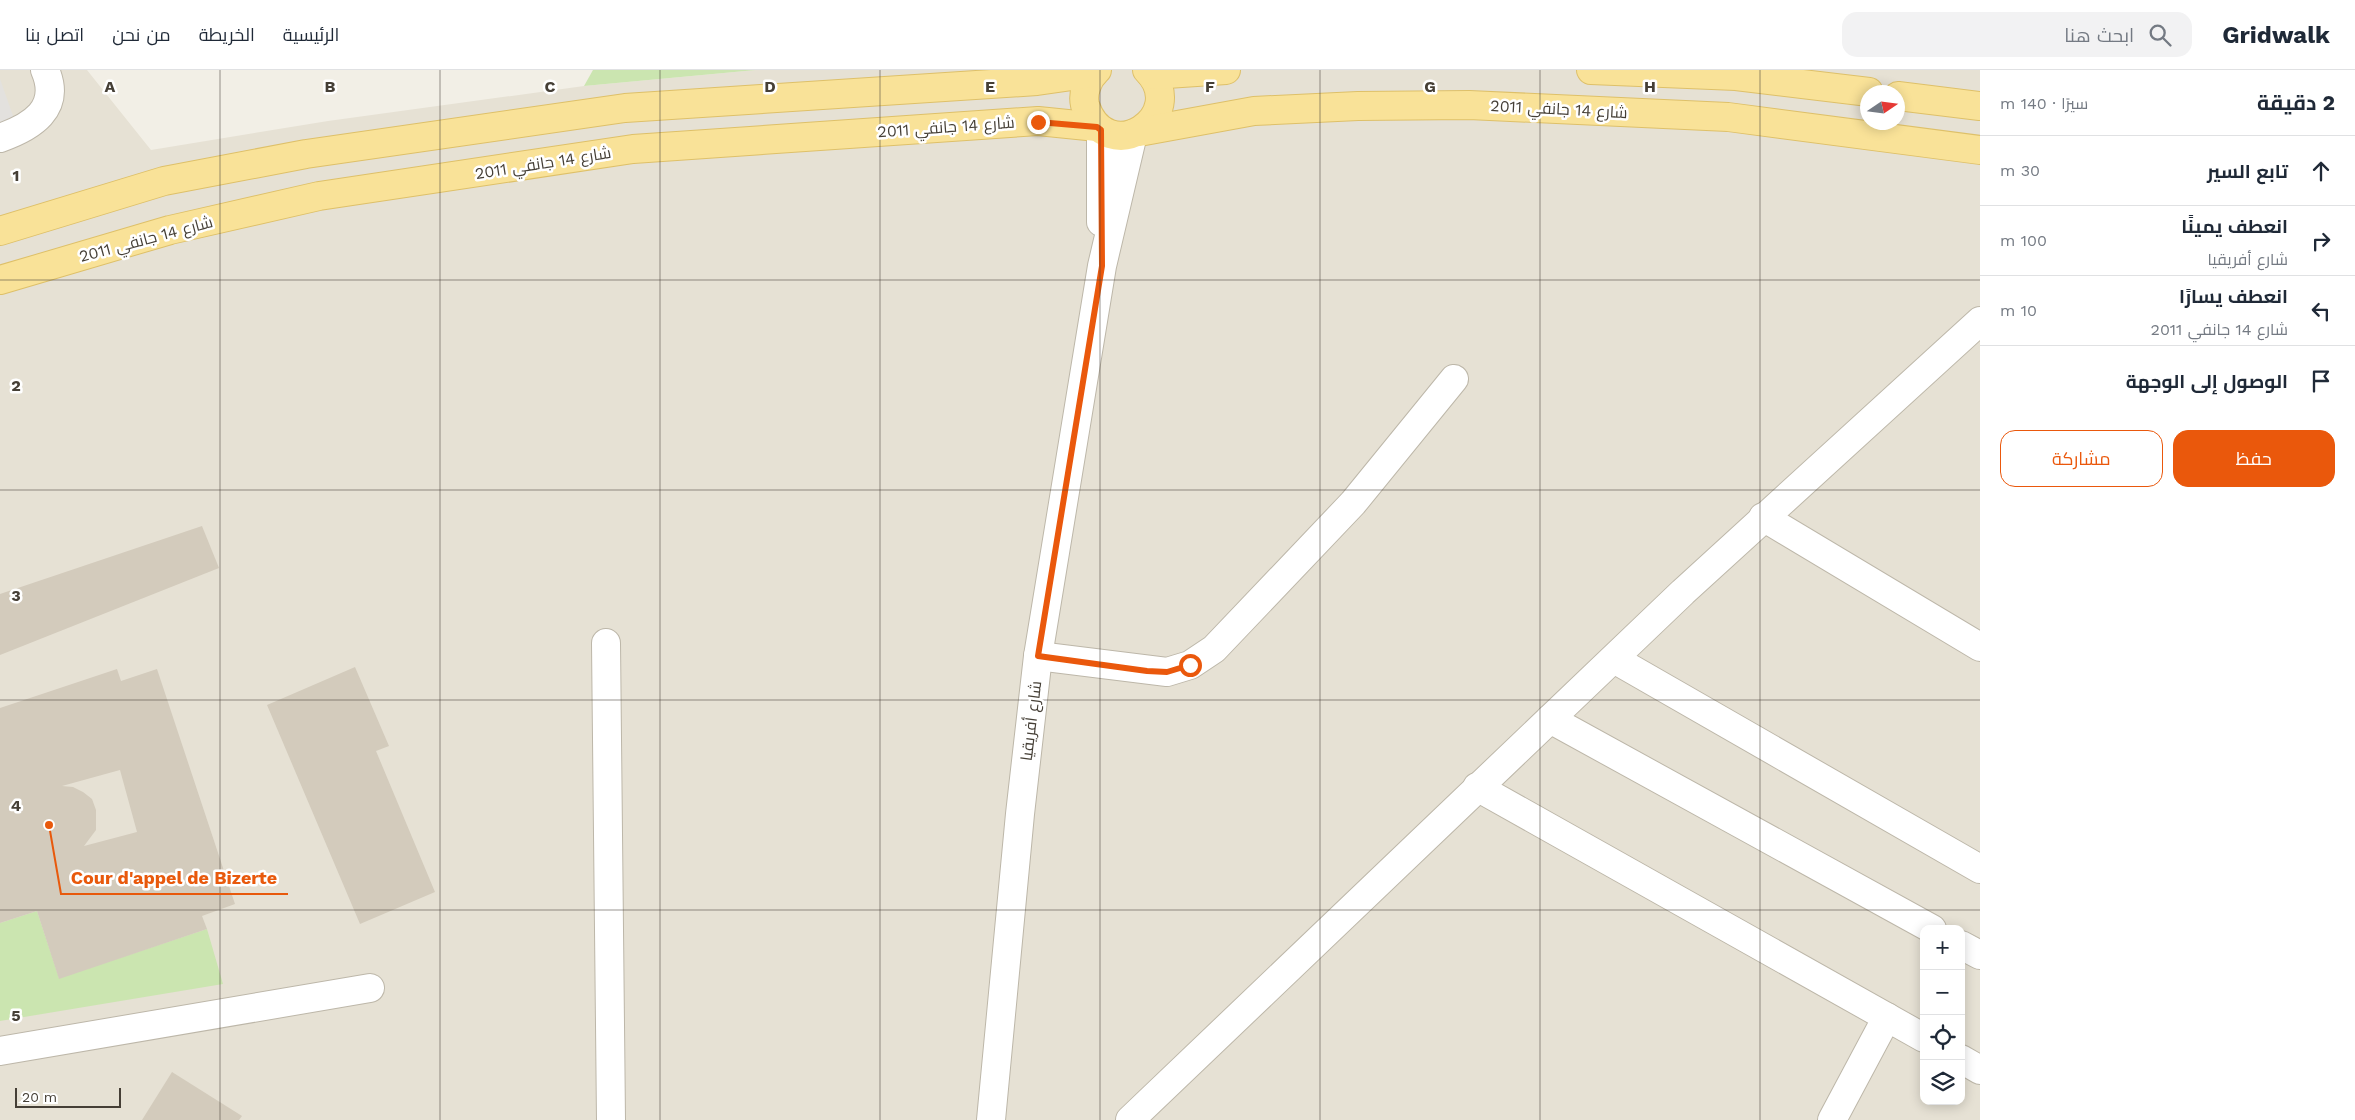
<!DOCTYPE html>
<html lang="ar">
<meta charset="utf-8">
<style>
body{margin:0;font-family:"Work Sans",Cairo,sans-serif;background:#f2f2f3;color:#1f2937;direction:rtl}
.controls{position:absolute;right:15px;bottom:15px;display:grid;overflow:hidden;border-radius:10px;box-shadow:0 2px 12px #0003}
.controls button{width:45px;height:45px;display:grid;place-items:center;padding:0;border:0;border-bottom:1px solid #e0e1e3;background:#fff;color:#1f2937;font:25px sans-serif}
.compass{position:absolute;left:1860px;top:15px;width:45px;height:45px;border-radius:50%;background:#fff;box-shadow:0 2px 12px #0003;rotate:77deg}
.scale{position:absolute;left:15px;bottom:12px;width:106px;box-sizing:border-box;padding-left:5px;border:2px solid #453f36;border-top:0;font-size:14px;line-height:18px;white-space:nowrap;color:#453f36;-webkit-text-stroke:4px #fff;paint-order:stroke}
.stop{position:absolute;width:15px;height:15px;margin:-11px;border:4px solid #ea580c;border-radius:50%;background:#fff}
.stop.end{background:#ea580c;border-color:#fff;box-shadow:0 1px 5px #0008}
.list{margin:0;padding:0;list-style:none}
h2{display:flex;justify-content:space-between;align-items:center;height:65px;margin:0;padding:0 20px;font-size:21px}
h2 small{font-size:16px;font-weight:400;color:#747a83}
.list li{display:grid;grid-template-columns:32px 1fr auto;gap:15px;align-items:center;box-sizing:border-box;height:70px;padding:0 20px;border-top:1px solid #e0e1e3}
.list b{display:block;font-size:19px;white-space:nowrap}
.list p{margin:0;font-size:16px;white-space:nowrap;color:#747a83}
.list em{font-size:16px;font-style:normal;color:#747a83}
.actions{display:flex;gap:10px;padding:15px 20px}
.actions a{flex:1;padding:11px 0;border:1px solid #ea580c;border-radius:15px;text-align:center;font-size:18px;color:#ea580c}
.actions .main{background:#ea580c;color:#fff}
.icon{flex:none;width:28px;height:28px;fill:none;stroke:currentColor;stroke-width:2;stroke-linecap:round;stroke-linejoin:round}
.map{position:relative;flex:none;width:1980px;height:1050px;overflow:hidden;direction:ltr}
header{display:flex;align-items:center;gap:30px;box-sizing:border-box;height:70px;padding:0 25px;background:#fff;border-bottom:1px solid #e0e1e3}
header strong{font-size:24px}
nav{display:flex;gap:28px;margin-inline-start:auto;font-size:18px}
.search{width:350px;height:45px;background:#f2f2f3;display:flex;align-items:center;gap:12px;box-sizing:border-box;padding:0 18px;border-radius:15px;color:#747a83;font-size:19px}
main{display:flex}
aside{flex:1;background:#fff}
.map>svg:first-child{display:block}
.residential{fill:#e6e1d4;fill-rule:evenodd}
.green{fill:#cbe5b0}
.parking{fill:#e3e1de}
.building{fill:#d3cbbc;fill-rule:evenodd}
.lines{fill:none;stroke-linecap:round;stroke-linejoin:round}
.minor-casing{stroke:#bdb7a9;stroke-width:30}
.major-casing{stroke:#dec069;stroke-width:30}
.minor{stroke:#fff;stroke-width:28}
.major{stroke:#f9e298;stroke-width:28}
.route{stroke:#ea580c;stroke-width:6}
.grid{fill:none;stroke:#453f36;stroke-width:1;stroke-opacity:0.55}
.labels{text-anchor:middle;dominant-baseline:central;stroke-width:5;stroke-linejoin:round;paint-order:stroke}
.street-label{font-size:16px;fill:#453f36;stroke:#fff}
.grid-label{font-size:16px;text-anchor:middle;font-weight:bold;fill:#453f36;stroke:#fff;stroke-width:5;stroke-linejoin:round;paint-order:stroke}
.leader{fill:none;stroke:#e8590c;stroke-width:2}
.callout-dot{fill:#e8590c;stroke:#fff;stroke-width:2}
.callout-label{font-size:18px;text-anchor:middle;font-weight:bold;fill:#e8590c;stroke:#fff;stroke-width:5;stroke-linejoin:round;paint-order:stroke}
</style>
<header>
<strong>Gridwalk</strong>
<div class="search"><svg class="icon" aria-label="search" viewBox="0 0 24 24"><circle cx="10" cy="10" r="6"/><path d="M15 15l6 6"/></svg>ابحث هنا</div>
<nav><a>الرئيسية</a><a>الخريطة</a><a>من نحن</a><a>اتصل بنا</a></nav>
</header>
<main>
<aside>
<h2>2 دقيقة<small>سيرًا · 140 m</small></h2>
<ul class="list">
<li><svg class="icon" aria-label="ahead" viewBox="0 0 24 24"><path d="M12 20V5M6 11l6-6 6 6"/></svg><div><b>تابع السير</b></div><em>30 m</em></li>
<li><svg class="icon" aria-label="right" viewBox="0 0 24 24"><path d="M7 20v-9h11M14 6l5 5-5 5"/></svg><div><b>انعطف يمينًا</b><p>شارع أفريقيا</p></div><em>100 m</em></li>
<li><svg class="icon" aria-label="left" viewBox="0 0 24 24"><path d="M17 20v-9H6M10 6l-5 5 5 5"/></svg><div><b>انعطف يسارًا</b><p>شارع 14 جانفي 2011</p></div><em>10 m</em></li>
<li><svg class="icon" aria-label="arrive" viewBox="0 0 24 24"><path d="M6 21V4h12l-3 4 3 4H6"/></svg><div><b>الوصول إلى الوجهة</b></div></li>
</ul>
<div class="actions"><a class="main">حفظ</a><a>مشاركة</a></div>
</aside>
<div class="map">
<svg width="1980" height="1050" viewBox="0 0 1980 1050">
<rect width="100%" height="100%" fill="#f2efe6"/>
<path class="residential" d="M0,0h87l64,80 177,-29 256,-35 172,-16h1224v1050h-1980zM1868,22h30v30h-30zM1924,859h37v172h-37z"/>
<g class="green">
<path d="M593,0h163l-172,16z"/>
<path d="M37,841l22,67 148,-49 16,55 -223,37v-98z"/>
</g>
<path class="parking" d="M0,9l23,65 -23,8z"/>
<g class="building">
<path d="M202,456l17,42 -219,87v-61z"/>
<path d="M355,597l34,79 -13,5 59,141 -75,32 -93,-219z"/>
<path d="M117,599l4,12 36,-12 78,235 -33,12 5,13 -148,50 -22,-68 -37,12v-215zM120,700l17,62 -53,14 12,-16v-20l-4,-11 -9,-7 -10,-5 -11,-1z"/>
<path d="M172,1002l70,44 -3,4h-97z"/>
</g>
<g class="lines">
<defs>
<g id="minor">
<path d="M1101,60v92"/>
<path d="M0,68c31,-11 62,-29 45,-68"/>
<path d="M1763,447l217,130"/>
<path d="M606,573l5,477"/>
<path d="M1038,586l129,16 23,-7 24,-16 139,-146 101,-124"/>
<path d="M1614,589l366,210"/>
<path d="M1550,649l382,210"/>
<path d="M1477,717l447,251"/>
<path d="M1961,875l19,10"/>
<path d="M0,981l370,-63"/>
<path d="M1961,989l19,11"/>
<path d="M991,1050l29,-306 18,-158 64,-390 31,-132"/>
<path d="M1130,1050l553,-528 297,-271"/>
<path d="M1832,1050l55,-103"/>
</g>
<g id="major">
<path d="M1097,0c-9,8 -15,23 -12,35 22,67 107,10 62,-35"/>
<path d="M1591,0l145,6 133,16"/>
<path d="M1152,5l74,-5"/>
<path d="M1898,26l82,10"/>
<path d="M1139,62l115,-21 104,-5 111,-1 259,12 252,33"/>
<path d="M0,161l164,-50 142,-27 319,-46 412,-27 56,-8"/>
<path d="M0,210l170,-50 149,-34 314,-47 405,-28 59,6"/>
</g>
</defs>
<use href="#minor" class="minor-casing"/>
<use href="#major" class="major-casing"/>
<use href="#minor" class="minor"/>
<use href="#major" class="major"/>
</g>
<g class="lines">
<path class="route" d="M1038,52l59,5 4,3 1,136 -64,390 109,15 20,1 23,-7"/>
</g>
<path class="grid" d="M220,0v1050M440,0v1050M660,0v1050M880,0v1050M1100,0v1050M1320,0v1050M1540,0v1050M1760,0v1050M0,210h1980M0,420h1980M0,630h1980M0,840h1980"/>
<g class="labels">
<g class="street-label">
<text transform="translate(1559 39) rotate(3)">شارع 14 جانفي 2011</text>
<text transform="translate(946 57) rotate(-4)">شارع 14 جانفي 2011</text>
<text transform="translate(543 93) rotate(-9)">شارع 14 جانفي 2011</text>
<text transform="translate(146 169) rotate(-15)">شارع 14 جانفي 2011</text>
<text transform="translate(1031 651) rotate(-83)">شارع أفريقيا</text>
</g>
</g>
<g class="grid-label">
<text x="110" y="22">A</text>
<text x="330" y="22">B</text>
<text x="550" y="22">C</text>
<text x="770" y="22">D</text>
<text x="990" y="22">E</text>
<text x="1210" y="22">F</text>
<text x="1430" y="22">G</text>
<text x="1650" y="22">H</text>
<text x="16" y="111">1</text>
<text x="16" y="321">2</text>
<text x="16" y="531">3</text>
<text x="16" y="741">4</text>
<text x="16" y="951">5</text>
</g>
<path class="leader" d="M49 755L61 824H288"/>
<circle class="callout-dot" cx="49" cy="755" r="5"/>
<g class="callout-label">
<text x="174" y="814">Cour d'appel de Bizerte</text>
</g>
</svg>
<div class="controls">
<button>+</button>
<button>−</button>
<button><svg class="icon" aria-label="locate" viewBox="0 0 24 24"><circle cx="12" cy="12" r="6"/><path d="M12 2v4M12 18v4M2 12h4M18 12h4"/></svg></button>
<button><svg class="icon" aria-label="layers" viewBox="0 0 24 24"><path d="M12 4l9 5-9 5-9-5zM3 14l9 5 9-5"/></svg></button>
</div>
<svg class="compass" viewBox="-18 -18 36 36"><path d="M0-13l5 13h-10z" fill="#e53935"/><path d="M0 13l5-13h-10z" fill="#747a83"/></svg>
<div class="scale">20 m</div>
<div class="stop" style="left:1190px;top:595px"></div>
<div class="stop end" style="left:1038px;top:52px"></div>
</div>
</main>
